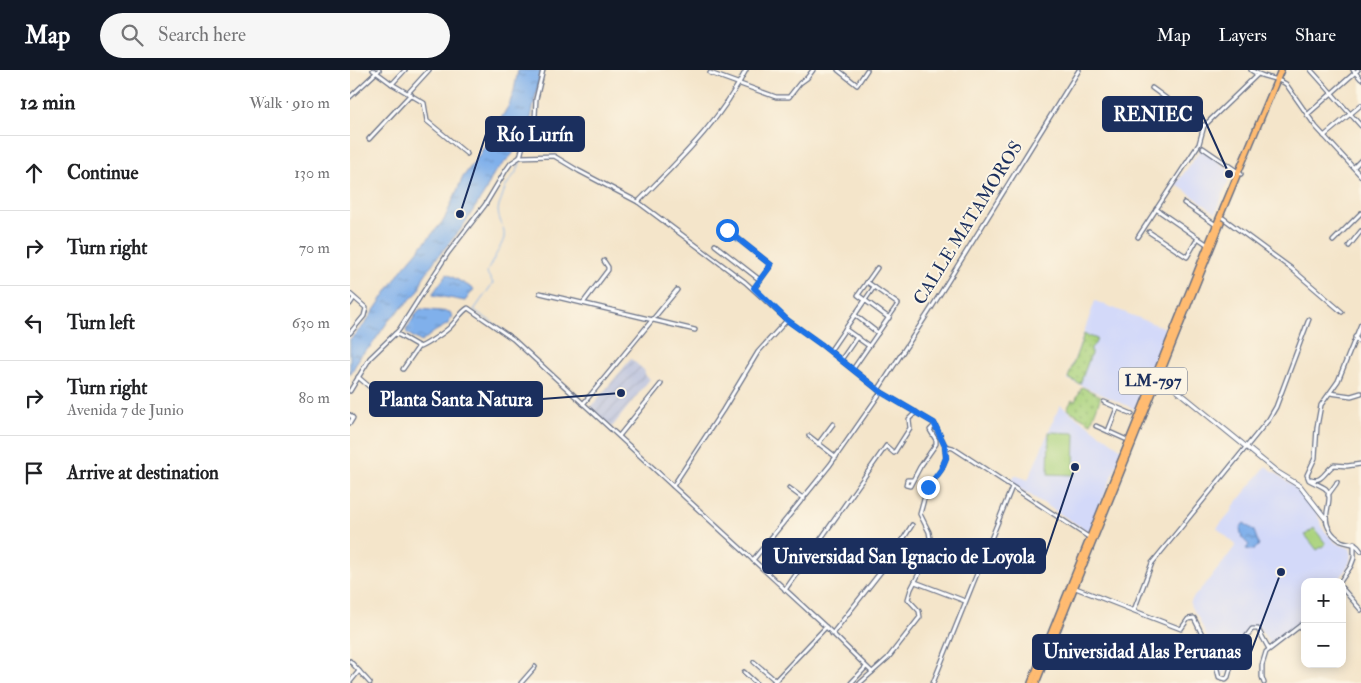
<!DOCTYPE html>
<meta charset="utf-8">
<style>
body{margin:0;font-family:"IM FELL Double Pica",serif;background:#f6f6f6;color:#202124}
.controls{position:absolute;right:15px;bottom:15px;display:grid;overflow:hidden;border-radius:10px;box-shadow:0 2px 12px #0003}
.controls button{width:45px;height:45px;display:grid;place-items:center;padding:0;border:0;border-bottom:1px solid #e0e0e0;background:#fff;color:#202124;font:25px sans-serif}
.stop{position:absolute;width:15px;height:15px;margin:-11px;border:4px solid #1a73e8;border-radius:50%;background:#fff}
.stop.end{background:#1a73e8;border-color:#fff;box-shadow:0 1px 5px #0008}
.list{margin:0;padding:0;list-style:none}
h2{display:flex;justify-content:space-between;align-items:center;height:65px;margin:0;padding:0 20px;font-size:21px}
h2 small{font-size:16px;font-weight:400;color:#757577}
.list li{display:grid;grid-template-columns:32px 1fr auto;gap:15px;align-items:center;box-sizing:border-box;height:75px;padding:0 20px;border-top:1px solid #e0e0e0}
.list b{display:block;font-size:19px;white-space:nowrap}
.list p{margin:0;font-size:16px;white-space:nowrap;color:#757577}
.list em{font-size:16px;font-style:normal;color:#757577}
.icon{flex:none;width:28px;height:28px;fill:none;stroke:currentColor;stroke-width:2;stroke-linecap:round;stroke-linejoin:round}
.map{position:relative;flex:none;width:1011px;height:613px;overflow:hidden}
header{display:flex;align-items:center;gap:30px;box-sizing:border-box;height:70px;padding:0 25px;background:#111827;color:#fff}
header strong{font-size:24px}
nav{display:flex;gap:28px;margin-inline-start:auto;font-size:18px}
.search{width:350px;height:45px;background:#f6f6f6;display:flex;align-items:center;gap:12px;box-sizing:border-box;padding:0 18px;border-radius:28px;color:#757577;font-size:19px}
main{display:flex}
aside{flex:1;background:#fff}
.map>svg:first-child{display:block}
.built{fill:#d3d9f9}
.industrial{fill:url(#industrial-furrows)}
.grass{fill:url(#grass-dots);stroke:#62816e}
.pitch{fill:#aad37e;stroke:#62816e}
.water{fill:url(#water-ripples);stroke:#4e70a4}
.lines{fill:none;stroke-linecap:round;stroke-linejoin:round}
.stream{stroke:#80b0eb;stroke-width:1}
.minor-casing{stroke:#676f84;stroke-width:5.5}
.tertiary-casing{stroke:#676f84;stroke-width:6}
.primary-casing{stroke:#676f84;stroke-width:8}
.minor{stroke:#fff;stroke-width:3}
.tertiary{stroke:#fff;stroke-width:4}
.primary{stroke:#ffbb71;stroke-width:5}
.route{stroke:#1a73e8;stroke-width:6}
.labels{text-anchor:middle;dominant-baseline:central;stroke-width:4;stroke-linejoin:round;paint-order:stroke}
.shield{fill:#fcf5e5;stroke:#5e6a86;stroke-width:1}
.shield-label{font-size:16px;font-weight:bold;fill:#1b2f5e}
.street-label{font-size:18px;fill:#1b2f5e;stroke:#fcf5e5}
.leader{fill:none;stroke:#1b2f5e;stroke-width:2}
.callout-dot{fill:#1b2f5e;stroke:#fcf5e5;stroke-width:2}
.callout{fill:#1b2f5e;stroke:#1b2f5e;stroke-width:2}
.callout-label{font-size:19px;text-anchor:middle;font-weight:bold;fill:#fff}
</style>
<header>
<strong>Map</strong>
<div class="search"><svg class="icon" aria-label="search" viewBox="0 0 24 24"><circle cx="10" cy="10" r="6"/><path d="M15 15l6 6"/></svg>Search here</div>
<nav><a>Map</a><a>Layers</a><a>Share</a></nav>
</header>
<main>
<aside>
<h2>12 min<small>Walk · 910 m</small></h2>
<ul class="list">
<li><svg class="icon" aria-label="ahead" viewBox="0 0 24 24"><path d="M12 20V5M6 11l6-6 6 6"/></svg><div><b>Continue</b></div><em>130 m</em></li>
<li><svg class="icon" aria-label="right" viewBox="0 0 24 24"><path d="M7 20v-9h11M14 6l5 5-5 5"/></svg><div><b>Turn right</b></div><em>70 m</em></li>
<li><svg class="icon" aria-label="left" viewBox="0 0 24 24"><path d="M17 20v-9H6M10 6l-5 5 5 5"/></svg><div><b>Turn left</b></div><em>630 m</em></li>
<li><svg class="icon" aria-label="right" viewBox="0 0 24 24"><path d="M7 20v-9h11M14 6l5 5-5 5"/></svg><div><b>Turn right</b><p>Avenida 7 de Junio</p></div><em>80 m</em></li>
<li><svg class="icon" aria-label="arrive" viewBox="0 0 24 24"><path d="M6 21V4h12l-3 4 3 4H6"/></svg><div><b>Arrive at destination</b></div></li>
</ul>
</aside>
<div class="map">
<svg width="1011" height="613" viewBox="0 0 1011 613">
<defs>
<pattern id="industrial-furrows" width="10" height="10" patternUnits="userSpaceOnUse" patternTransform="scale(1.25)"><rect width="10" height="10" fill="#bcc3de"/><path d="M-1 1l2-2M0 10L10 0M9 11l2-2" fill="none" stroke="#a1a8c1"/></pattern>
<pattern id="grass-dots" width="8" height="8" patternUnits="userSpaceOnUse" patternTransform="scale(1.25)"><rect width="8" height="8" fill="#aad37e"/><path d="M2 2h.1M6 6h.1" fill="none" stroke="#92b56f" stroke-width="1.8" stroke-linecap="round"/></pattern>
<pattern id="water-ripples" width="26" height="14" patternUnits="userSpaceOnUse" patternTransform="scale(1.25)"><rect width="26" height="14" fill="#80b0eb"/><path d="M2 4q2-2 4 0t4 0M15 11q2-2 4 0t4 0" fill="none" stroke="#6890c2"/></pattern>
</defs>
<rect width="100%" height="100%" fill="#fcf5e5"/>
<filter id="ink" filterUnits="userSpaceOnUse"><feTurbulence type="fractalNoise" baseFrequency=".02" numOctaves="2"/><feDisplacementMap in="SourceGraphic" scale="10" xChannelSelector="R" yChannelSelector="G"/><feConvolveMatrix kernelMatrix="1 2 1 2 8 2 1 2 1" color-interpolation-filters="sRGB"/></filter>
<filter id="wash" filterUnits="userSpaceOnUse"><feTurbulence type="fractalNoise" baseFrequency=".0096" numOctaves="4" result="noise"/><feDisplacementMap in="SourceGraphic" scale="20" xChannelSelector="R" yChannelSelector="G"/><feGaussianBlur stdDeviation="1.12" result="paint"/><feColorMatrix in="noise" values="0 0 0 0 0 0 0 0 0 0 0 0 0 0 0 0 0 1.4 0 .05"/><feComposite in="paint" operator="in"/></filter>
<g filter="url(#wash)">
<rect width="100%" height="100%" fill="#f4e5ca"/>
<g class="built">
<path d="M851,79l31,23 -16,41 -40,-29z"/>
<path d="M745,231l75,29 -31,81 -72,-32z"/>
<path d="M710,335l63,45 -34,82 -78,-49 4,-8 13,5z"/>
<path d="M916,396l29,21 22,26 6,16 13,14 14,5 2,7 -3,9 -11,18h-33v39l-32,24h-3l-11,-18 -3,-1 -7,3 -16,23 -7,21 -4,2 -2,-1 -2,-12 -20,-45 -7,-10 -1,-4 3,-5 29,-34 14,-19 -19,-17 16,-19 -1,-1z"/>
</g>
<path class="industrial" d="M281,289l13,11 2,6 4,3 -38,48 -22,-19z"/>
<g class="grass">
<path d="M734,264l13,5 -2,5 -4,4v6l-11,30 -12,-6z"/>
<path d="M732,317l19,9 -10,27 -24,-14 5,-9 3,1z"/>
</g>
<g class="pitch">
<path d="M699,362l26,1 -1,42 -26,-1z"/>
<path d="M964,458l12,16 -9,6 -12,-15z"/>
</g>
<g class="water">
<path d="M168,0h23l-10,48 -12,26 -8,12 -17,17 -9,19 -24,37 -26,31 -12,18 -5,14 -29,28 -18,26 -10,9 -11,20v-36l14,-14 39,-57 41,-48 19,-43 15,-20 31,-52 5,-14z"/>
<path d="M97,204l27,15 -9,12 -32,-6v-2z"/>
<path d="M71,239l29,3 2,4 -4,8 -14,8 -13,10 -14,-9 -1,-3 12,-19z"/>
<path d="M894,453l10,8 5,14 -5,5 -8,-1 3,-4 -7,-7 -2,-10z"/>
</g>
<g class="lines">
<path class="stream" d="M156,262l-32,-22 19,-27c-2,-3 -5,-8 -6,-10 0,-4 15,-27 17,-35 2,-12 -9,-20 -5,-33 3,-7 5,-16 9,-22 5,-7 12,-14 12,-23"/>
</g>
</g>
<g filter="url(#ink)">
<g class="lines">
<defs>
<g id="minor">
<path d="M23,0l19,14 32,19 3,18 40,33"/>
<path d="M488,0l19,15 10,-15"/>
<path d="M901,0c10,8 25,7 35,14l30,43 45,49"/>
<path d="M961,0l50,56"/>
<path d="M1003,0l8,9"/>
<path d="M360,3l66,24h13l11,-14 7,-5 6,-8"/>
<path d="M42,14l13,-14"/>
<path d="M802,18l52,38"/>
<path d="M58,23l21,-23"/>
<path d="M0,27l29,-27"/>
<path d="M957,45l51,-45"/>
<path d="M974,66l37,-31"/>
<path d="M19,69l42,-45"/>
<path d="M853,78l38,26"/>
<path d="M170,87l34,-1 25,15 59,31 107,80 42,38 35,25 59,47 53,31 11,23 1,12 -5,12 -15,22 -6,22 9,18 2,12 -1,8 -19,37 -3,10 11,12 1,6 -32,41 -28,25"/>
<path d="M1004,97l7,-7"/>
<path d="M288,132c40,-41 82,-80 108,-132"/>
<path d="M834,133l32,22"/>
<path d="M806,139l52,36"/>
<path d="M873,148l69,51 50,43"/>
<path d="M377,160l44,35 -17,24"/>
<path d="M799,162l38,25 11,-19"/>
<path d="M788,167l61,-93 5,-18 53,-51"/>
<path d="M983,171l28,-28"/>
<path d="M365,175l45,35"/>
<path d="M999,176l12,-15"/>
<path d="M527,198l-19,27 31,23"/>
<path d="M190,223l155,37"/>
<path d="M0,224l16,14 -2,8 -14,17"/>
<path d="M233,233l25,-33v-3l-4,-6"/>
<path d="M0,234l4,-6"/>
<path d="M505,245l23,18"/>
<path d="M1011,254l-23,57 -17,24 -4,22 -2,31 -8,17 2,5c5,3 12,5 17,9 9,10 -6,28 4,41 2,4 8,9 11,11 9,4 14,0 20,10"/>
<path d="M495,259l24,17"/>
<path d="M45,264l4,1 21,12c7,-3 27,-16 31,-21 6,-6 10,-14 17,-18l45,31 313,288 46,45"/>
<path d="M1005,267l6,7"/>
<path d="M480,281l44,-64"/>
<path d="M491,290l16,-23"/>
<path d="M53,299l16,-23"/>
<path d="M503,299l45,-65 -31,-22"/>
<path d="M8,307l20,17"/>
<path d="M528,320l54,-83 147,-237"/>
<path d="M0,321l20,-33 29,-28 49,-77 37,-48 21,-35 5,-7 9,-6 5,-19 10,-20 1,-19 7,-29"/>
<path d="M980,323l21,3 10,-3"/>
<path d="M754,332l28,12"/>
<path d="M233,334l94,-114"/>
<path d="M0,345l3,3 -3,5"/>
<path d="M746,356l29,13"/>
<path d="M758,361l9,-23"/>
<path d="M269,366l42,-52"/>
<path d="M459,366l27,21"/>
<path d="M468,374l15,-20"/>
<path d="M595,376l8,2 20,13 117,77"/>
<path d="M961,409c11,4 14,-8 23,-14l13,1 14,-2"/>
<path d="M562,410h-5l-1,5 4,1 10,-19 16,-23v-4l-6,-10 5,-5"/>
<path d="M323,416l50,-76 35,-58 29,-32"/>
<path d="M439,418l15,11"/>
<path d="M978,425l8,-11 1,-2"/>
<path d="M403,490l77,-95 51,-73"/>
<path d="M565,512l50,19"/>
<path d="M990,512l11,-16 3,-8v-15"/>
<path d="M723,517l108,42 7,-10 6,-1 21,43 4,16 7,2 2,-2c6,-23 10,-30 24,-48h6l11,20"/>
<path d="M992,518l19,22"/>
<path d="M435,520l101,-144 8,7 16,-25 -1,-9 7,-7"/>
<path d="M784,540l18,-47 117,-144 7,-12 33,-88"/>
<path d="M482,564l58,-74 22,-35"/>
<path d="M0,591l20,22"/>
<path d="M404,592l22,19"/>
<path d="M394,602l12,11"/>
<path d="M0,612l9,-11"/>
<path d="M171,613l14,-16"/>
<path d="M423,613l53,-56"/>
<path d="M501,613l15,-16"/>
<path d="M583,613l79,-196"/>
<path d="M914,613l-2,-6v-12l4,-13 39,-30"/>
</g>
<path id="tertiary" d="M808,305l119,97 23,14 25,32"/>
<g id="primary">
<path d="M681,613l177,-438 73,-175"/>
<path d="M686,613l185,-460"/>
</g>
</defs>
<use href="#minor" class="minor-casing"/>
<use href="#tertiary" class="tertiary-casing"/>
<use href="#primary" class="primary-casing"/>
<use href="#minor" class="minor"/>
<use href="#tertiary" class="tertiary"/>
<use href="#primary" class="primary"/>
</g>
</g>
<g class="lines" filter="url(#ink)">
<path class="route" d="M377,160l44,35 -17,23 33,32 35,25 59,47 53,31 11,23 1,12 -5,12 -13,17"/>
</g>
<g class="labels">
<rect class="shield" x="769" y="297.5" width="68" height="27" rx="4"/>
<g class="shield-label">
<text x="803" y="311">LM-797</text>
</g>
<g class="street-label">
<text transform="translate(618 153) rotate(-58)">CALLE MATAMOROS</text>
</g>
</g>
<path class="leader" d="M879 104L852 44M110 144L136 64M271 323L192 329M725 397L695 486M931 502L901 582"/>
<g class="callout-dot">
<circle cx="879" cy="104" r="5"/>
<circle cx="110" cy="144" r="5"/>
<circle cx="271" cy="323" r="5"/>
<circle cx="725" cy="397" r="5"/>
<circle cx="931" cy="502" r="5"/>
</g>
<g class="callout">
<rect x="753" y="27" width="99" height="34" rx="5"/>
<rect x="136" y="47" width="98" height="34" rx="5"/>
<rect x="20" y="312" width="172" height="34" rx="5"/>
<rect x="413" y="469" width="282" height="34" rx="5"/>
<rect x="683" y="565" width="218" height="34" rx="5"/>
</g>
<g class="callout-label">
<text x="803" y="51">RENIEC</text>
<text x="185" y="71">Río Lurín</text>
<text x="106" y="336">Planta Santa Natura</text>
<text x="554" y="493">Universidad San Ignacio de Loyola</text>
<text x="792" y="588">Universidad Alas Peruanas</text>
</g>
</svg>
<div class="controls">
<button>+</button>
<button>−</button>
</div>
<div class="stop" style="left:377px;top:160px"></div>
<div class="stop end" style="left:578px;top:417px"></div>
</div>
</main>
